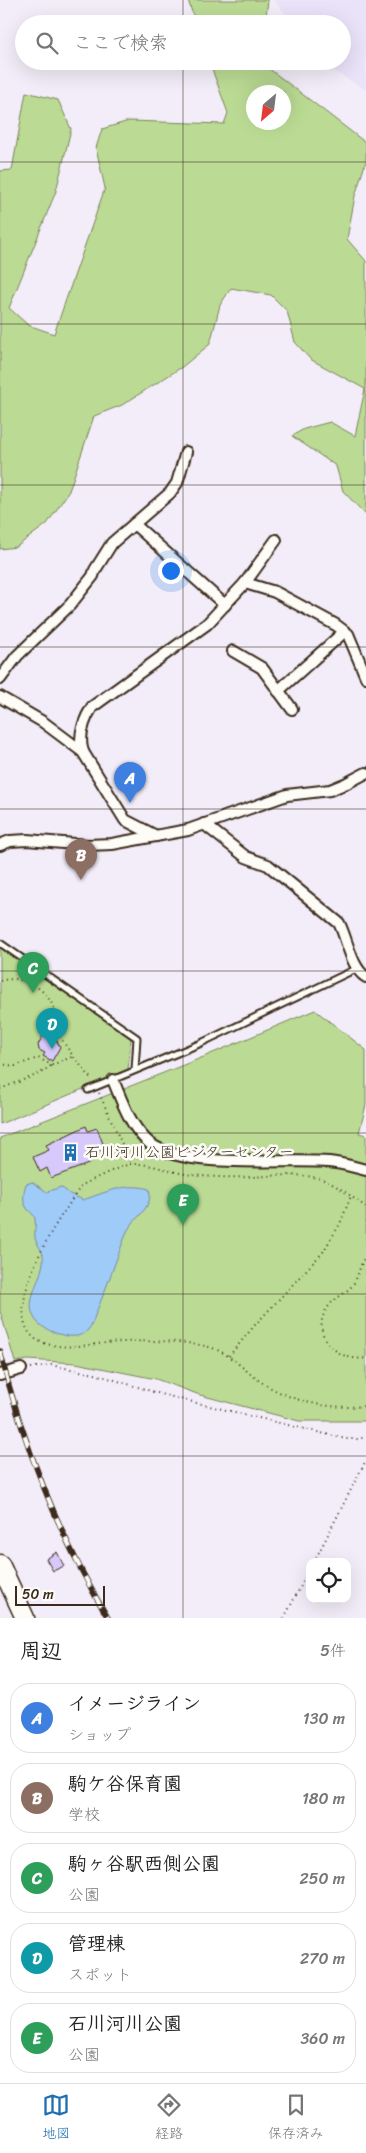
<!DOCTYPE html>
<html lang="ja">
<meta charset="utf-8">
<style>
body{margin:0;font-family:Sriracha,"Klee One",sans-serif;background:#f6f6f6;color:#222}
.controls{position:absolute;right:15px;bottom:15px;display:grid;overflow:hidden;border-radius:10px;box-shadow:0 5px 20px #0002}
.controls button{width:45px;height:45px;display:grid;place-items:center;padding:0;border:0;border-bottom:1px solid #e0e0e0;background:#fff;color:#222;font:25px sans-serif}
.compass{position:absolute;left:246px;top:85px;width:45px;height:45px;border-radius:50%;background:#fff;box-shadow:0 5px 20px #0002;rotate:208deg}
.scale{position:absolute;left:15px;bottom:12px;width:90px;box-sizing:border-box;padding-left:5px;border:2px solid #3b2a1e;border-top:0;font-size:14px;line-height:18px;white-space:nowrap;color:#3b2a1e;-webkit-text-stroke:4px #fdfcf7;paint-order:stroke}
.you{position:absolute;left:170px;top:570px;width:18px;height:18px;margin:-12px;border:4px solid #fff;border-radius:50%;background:#1a73e8;box-shadow:0 0 0 8px #1a73e833}
.badge{display:grid;place-items:center;width:32px;height:32px;border-radius:50%;background:#1f6fb2;color:#fff;font-size:16px;font-weight:700}
.pin{position:absolute;translate:-50% -41px;filter:drop-shadow(0 1px 2px #0008)}
.pin::after{content:'';position:absolute;top:26px;width:18px;height:15px;background:inherit;clip-path:polygon(0 0,100% 0,50% 100%)}
.list{margin:0;padding:0;list-style:none}
h2{display:flex;justify-content:space-between;align-items:center;height:65px;margin:0;padding:0 20px;font-size:21px}
h2 small{font-size:16px;font-weight:400;color:#767676}
.list li{display:grid;grid-template-columns:32px 1fr auto;gap:15px;align-items:center;box-sizing:border-box;height:70px;margin:0 10px 10px;padding:0 10px;border:1px solid #e0e0e0;border-radius:20px}
.list b{display:block;font-size:19px;white-space:nowrap}
.list p{margin:0;font-size:16px;white-space:nowrap;color:#767676}
.list em{font-size:16px;font-style:normal;color:#767676}
.icon{flex:none;width:28px;height:28px;fill:none;stroke:currentColor;stroke-width:2;stroke-linecap:round;stroke-linejoin:round}
.map{position:relative;flex:none;width:366px;height:1618px;overflow:hidden}
.search{position:absolute;background:#fff;box-shadow:0 5px 20px #0002;left:15px;right:15px;top:15px;height:55px;display:flex;align-items:center;gap:12px;box-sizing:border-box;padding:0 18px;border-radius:28px;color:#767676;font-size:19px}
.sheet{height:465px;background:#fff}
nav{display:flex;justify-content:space-around;align-items:center;box-sizing:border-box;height:70px;border-top:1px solid #e0e0e0;background:#fff;font-size:14px;color:#767676}
nav a{display:grid;justify-items:center;gap:2px}
nav .on{color:#1f6fb2}
.map>svg:first-child{display:block}
.built{fill:#eae2f9}
.green{fill:#bbdb94;stroke:#7b8259;fill-rule:evenodd}
.water{fill:#9fcbf9;stroke:#778ba1}
.building{fill:#d7c9fb;stroke:#3b2a1e}
.lines{fill:none;stroke-linecap:round;stroke-linejoin:round}
.service-casing{stroke:#3b2a1e;stroke-width:9}
.minor-casing{stroke:#3b2a1e;stroke-width:14}
.trunk-casing{stroke:#3b2a1e;stroke-width:21}
.path{stroke:#3b2a1e;stroke-width:2;stroke-dasharray:1 4;stroke-linecap:butt}
.service{stroke:#fdfcf7;stroke-width:5}
.minor{stroke:#fdfcf7;stroke-width:10}
.trunk{stroke:#fdfcf7;stroke-width:18}
.rail-casing{stroke:#3b2a1e;stroke-width:5.5}
.rail{stroke:#fdfcf7;stroke-width:4;stroke-dasharray:11;stroke-linecap:butt}
.grid{fill:none;stroke:#3b2a1e;stroke-width:1;stroke-opacity:0.55}
.labels{text-anchor:middle;dominant-baseline:central;stroke-width:5;stroke-linejoin:round;paint-order:stroke}
.poi-label{font-size:15px;fill:#3b2a1e;stroke:#fdfcf7;text-anchor:start}
</style>
<div class="map">
<svg width="366" height="1618" viewBox="0 0 366 1618">
<rect width="100%" height="100%" fill="#f2edf8"/>
<filter id="ink" filterUnits="userSpaceOnUse"><feTurbulence type="fractalNoise" baseFrequency=".02" numOctaves="2"/><feDisplacementMap in="SourceGraphic" scale="10" xChannelSelector="R" yChannelSelector="G"/><feConvolveMatrix kernelMatrix="1 2 1 2 8 2 1 2 1" color-interpolation-filters="sRGB"/></filter>
<g filter="url(#ink)">
<path class="built" d="M273,0h93v90l-42,-25 -2,-4h20v-37h-47z"/>
<g class="green">
<path d="M188,0h80l-3,24h-69z"/>
<path d="M209,61h50l107,82v18l-11,35 -8,43 19,22v254l-23,-24 -7,-25 -44,-30 12,-7 26,-7 25,14 10,-47 -55,-30 -15,-17 -8,-31 -16,-16 -40,-7 -11,17 -10,39 -28,23 -60,38 -28,11 -25,75 -22,33 -31,23 -16,2v-378l12,-1 14,-78 32,8 13,29 -15,62 -47,117 19,17 26,9 51,-146 -9,-40 6,-19 27,-8 95,3 4,-11zM284,92v30h-30v-30z"/>
<path d="M0,947l131,91 -3,32 -128,54z"/>
<path d="M315,1010l51,40v55l-7,28 7,2v286h-67l-99,-26 -44,-16 -80,-16 -48,-3 -13,2 -15,-51v-173l201,-80z"/>
</g>
<path class="water" d="M32,1182l15,10 14,-5 9,7 13,6c21,-7 43,-18 66,-11 6,19 -17,29 -23,45 -10,26 -19,53 -30,79 -2,5 -4,13 -8,17 -11,13 -38,3 -49,-6 -21,-21 7,-46 4,-69 -1,-6 -7,-11 -8,-17 -1,-6 1,-13 0,-19 -1,-4 -4,-7 -7,-9 -6,-8 -5,-16 -2,-26z"/>
<g class="building">
<path d="M52,1032l8,15 -8,14 -9,-5 2,-3 -6,-3 -1,-5 4,-8z"/>
<path d="M86,1126l2,5 9,-3 8,21 -11,4 -3,10 -40,15 -4,-10 -7,4 -7,-15 16,-7 -3,-5z"/>
<path d="M57,1552l7,14 -11,5 -7,-12z"/>
</g>
<g class="lines">
<defs>
<g id="service">
<path d="M0,943l137,95 -2,32"/>
<path d="M88,1090l111,-46 157,-75"/>
</g>
<g id="minor">
<path d="M134,524l91,81"/>
<path d="M245,583l30,9 61,33 12,9 18,43"/>
<path d="M233,651l29,17 30,41"/>
<path d="M0,679l17,-23 53,-51 23,-29 2,-6 17,-27 58,-50 7,-10 9,-31"/>
<path d="M278,691l66,-59"/>
<path d="M0,697l43,25 40,30 42,68 31,16"/>
<path d="M83,752c-5,-15 1,-32 9,-45l115,-83 38,-41 31,-43"/>
<path d="M204,824l42,33 22,8 71,58c8,15 12,45 27,54"/>
<path d="M0,845l10,-4 17,-1 60,5 25,-1 76,-14 99,-35 43,-5 17,-7 19,-10"/>
<path d="M113,1080c9,21 16,43 33,60 30,31 139,18 183,22 12,1 25,5 37,8"/>
<path d="M0,1375l21,-6"/>
</g>
<path id="trunk" d="M0,1564l25,54"/>
</defs>
<use href="#service" class="service-casing"/>
<use href="#minor" class="minor-casing"/>
<use href="#trunk" class="trunk-casing"/>
<g class="path">
<path d="M0,981c20,-6 42,4 52,23 5,8 2,18 5,26 8,18 23,34 35,50"/>
<path d="M0,1064l15,2 23,-8 14,7 22,-9"/>
<path d="M0,1089l39,-15 13,-9"/>
<path d="M99,1093l32,71"/>
<path d="M366,1207c-13,-9 -27,-21 -42,-27 -23,-8 -49,-4 -73,-3 -22,1 -45,0 -66,-3 -17,-3 -36,-11 -53,-10 -10,1 -36,14 -46,19 -8,4 -14,18 -20,26 -18,25 -66,108 -29,131 21,11 47,5 69,3 32,-2 67,-4 99,3 20,4 33,18 48,30 32,25 73,34 113,30"/>
<path d="M366,1255c-6,9 -7,19 -12,28 -6,10 -19,14 -26,24 -20,27 10,56 38,51"/>
<path d="M229,1356l26,-31 68,-73 17,-28 11,-28"/>
<path d="M31,1368l20,-3 44,9 69,21 182,44h12l8,-2"/>
<path d="M314,1562l52,-102"/>
<path d="M284,1618l26,-49"/>
</g>
<use href="#service" class="service"/>
<use href="#minor" class="minor"/>
<use href="#trunk" class="trunk"/>
<defs>
<path id="rail" d="M0,1351c22,91 60,187 108,267"/>
</defs>
<use href="#rail" class="rail-casing"/>
<use href="#rail" class="rail"/>
</g>
</g>
<path class="grid" d="M183,0v24M183,61v1557M0,162h366M0,324h366M0,485h366M0,647h366M0,809h366M0,971h366M0,1133h366M0,1294h366M0,1456h366"/>
<defs>
<symbol id="building-bare" viewBox="-9 -9 18 18"><path d="M-4-6H4V6H1V3H-1V6H-4ZM-2.5-4.3h1.7v1.8h-1.7ZM.8-4.3h1.7v1.8H.8ZM-2.5-1h1.7V.8h-1.7ZM.8-1h1.7V.8H.8Z" fill="#1f6fb2" stroke="#fdfcf7" stroke-width="2.5" paint-order="stroke"/></symbol>
</defs>
<g fill-rule="evenodd">
<use href="#building-bare" x="58" y="1140" width="25" height="25"/>
</g>
<g class="labels">
<g class="poi-label">
<text x="85" y="1152">石川河川公園ビジターセンター</text>
</g>
</g>
</svg>
<div class="controls">
<button><svg class="icon" aria-label="locate" viewBox="0 0 24 24"><circle cx="12" cy="12" r="6"/><path d="M12 2v4M12 18v4M2 12h4M18 12h4"/></svg></button>
</div>
<svg class="compass" viewBox="-18 -18 36 36"><path d="M0-13l5 13h-10z" fill="#e53935"/><path d="M0 13l5-13h-10z" fill="#767676"/></svg>
<div class="scale">50 m</div>
<div class="you"></div>
<div class="pin badge" style="left:130px;top:803px;background:#3f7fe0">A</div>
<div class="pin badge" style="left:81px;top:880px;background:#8d6e63">B</div>
<div class="pin badge" style="left:33px;top:993px;background:#2e9e5b">C</div>
<div class="pin badge" style="left:52px;top:1049px;background:#0f9aa8">D</div>
<div class="pin badge" style="left:183px;top:1225px;background:#2e9e5b">E</div>
<div class="search"><svg class="icon" aria-label="search" viewBox="0 0 24 24"><circle cx="10" cy="10" r="6"/><path d="M15 15l6 6"/></svg>ここで検索</div>
</div>
<section class="sheet">
<h2>周辺<small>5件</small></h2>
<ul class="list">
<li><span class="badge" style="background:#3f7fe0">A</span><div><b>イメージライン</b><p>ショップ</p></div><em>130 m</em></li>
<li><span class="badge" style="background:#8d6e63">B</span><div><b>駒ケ谷保育園</b><p>学校</p></div><em>180 m</em></li>
<li><span class="badge" style="background:#2e9e5b">C</span><div><b>駒ヶ谷駅西側公園</b><p>公園</p></div><em>250 m</em></li>
<li><span class="badge" style="background:#0f9aa8">D</span><div><b>管理棟</b><p>スポット</p></div><em>270 m</em></li>
<li><span class="badge" style="background:#2e9e5b">E</span><div><b>石川河川公園</b><p>公園</p></div><em>360 m</em></li>
</ul>
</section>
<nav>
<a class="on"><svg class="icon" aria-label="map" viewBox="0 0 24 24"><path d="M3 6l6-2 6 2 6-2v14l-6 2-6-2-6 2zM9 4v14M15 6v14"/></svg>地図</a>
<a><svg class="icon" aria-label="directions" viewBox="0 0 24 24"><path d="M12 3l9 9-9 9-9-9zM9 14v-3h6M13 9l2 2-2 2"/></svg>経路</a>
<a><svg class="icon" aria-label="saved" viewBox="0 0 24 24"><path d="M7 4h10v16l-5-4-5 4z"/></svg>保存済み</a>
</nav>
